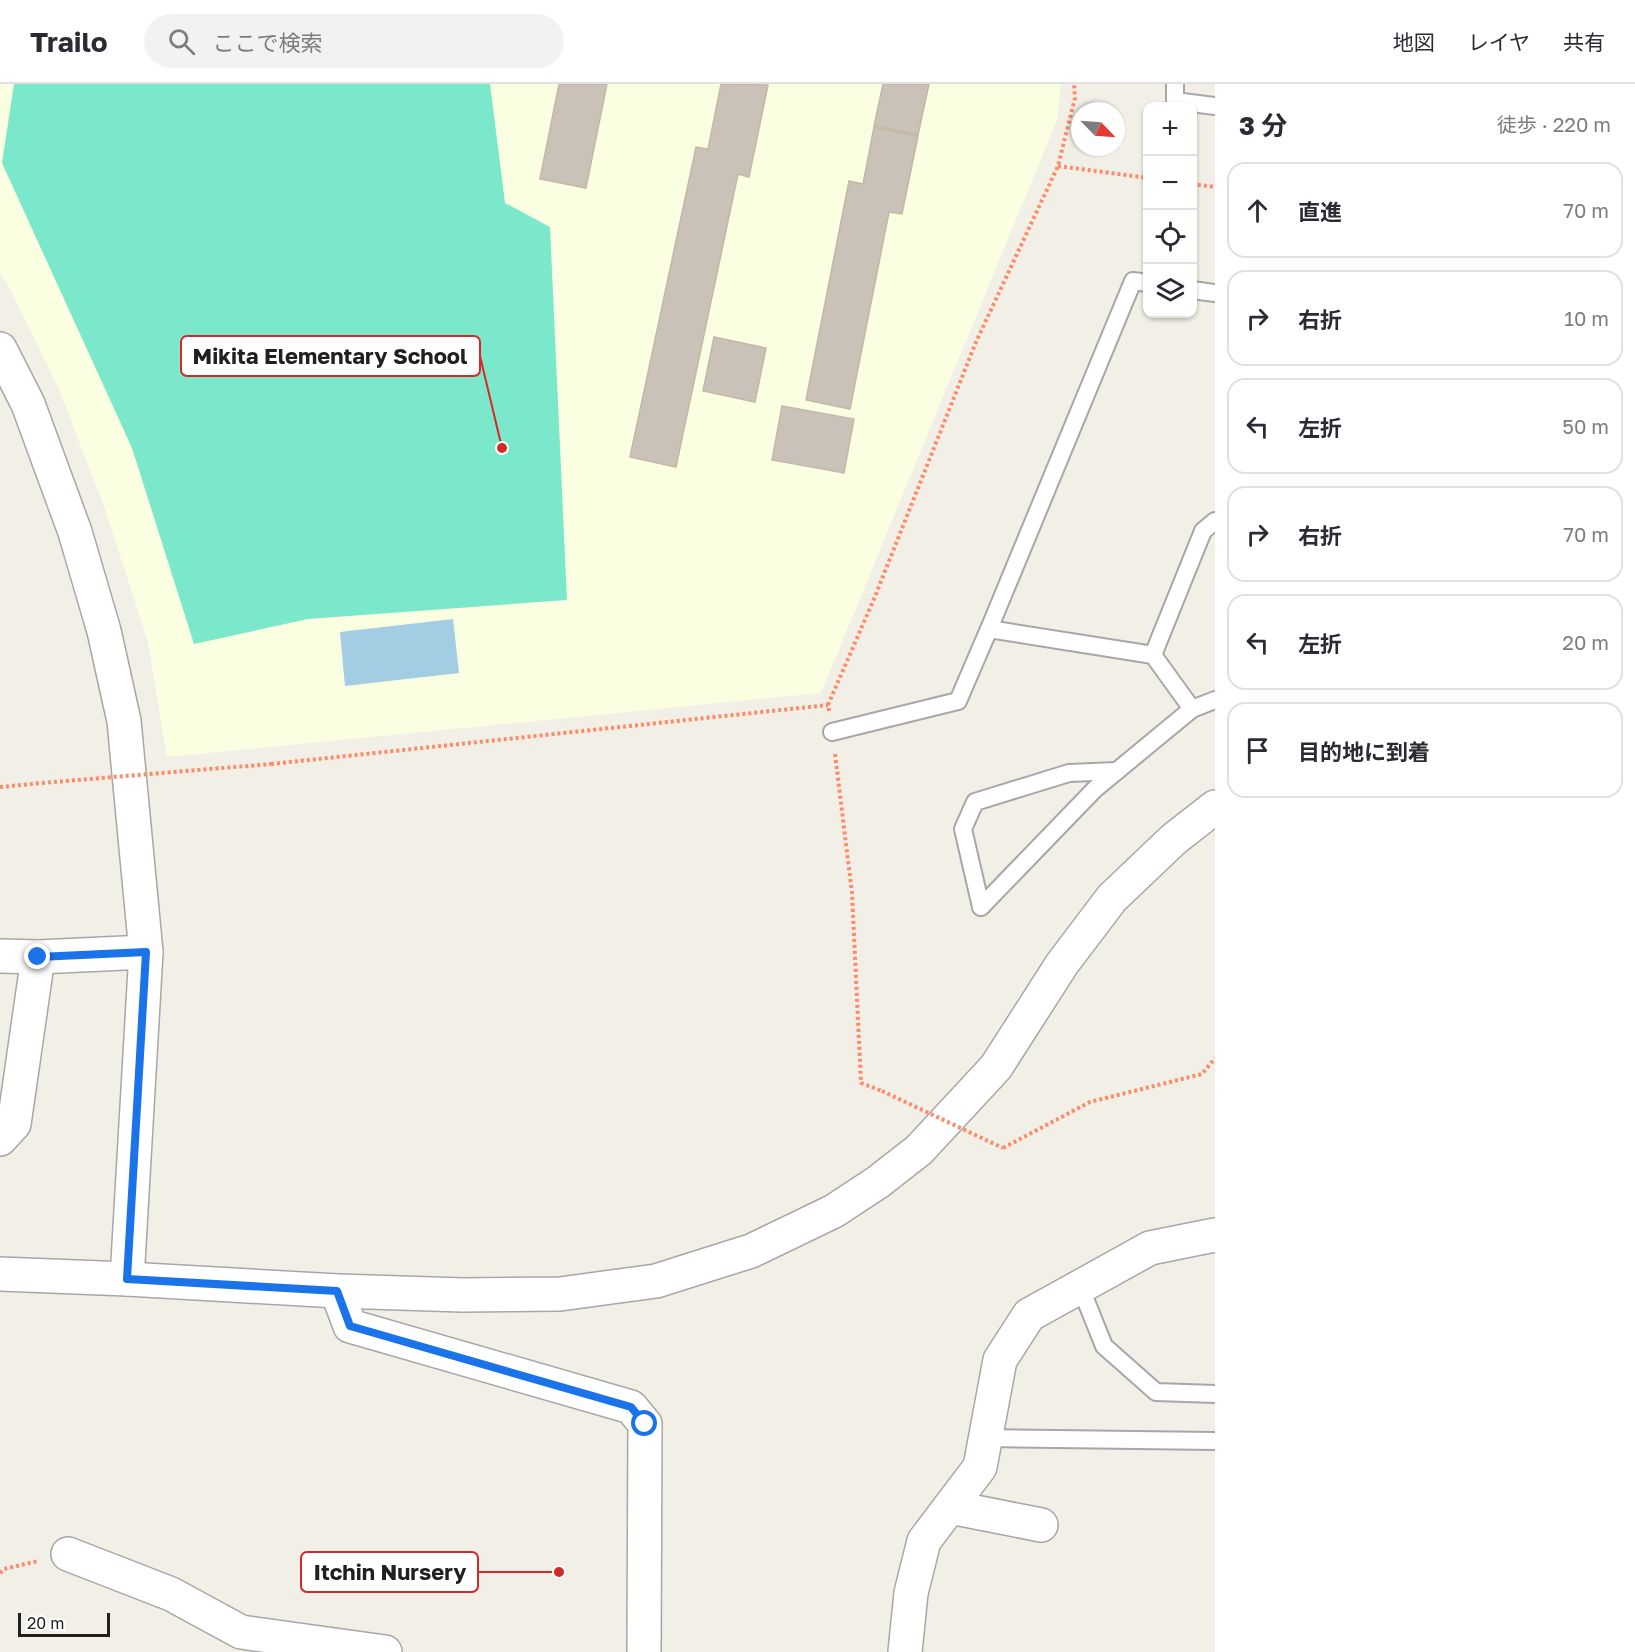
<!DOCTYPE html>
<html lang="ja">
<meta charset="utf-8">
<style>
body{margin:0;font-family:"Golos Text","Noto Sans JP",sans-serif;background:#f2f2f3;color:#2b2b33}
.controls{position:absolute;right:18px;top:18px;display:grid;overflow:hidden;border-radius:12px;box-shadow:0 2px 4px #0004}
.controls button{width:54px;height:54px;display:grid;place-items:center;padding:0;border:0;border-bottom:2px solid #e1e1e2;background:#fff;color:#2b2b33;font:30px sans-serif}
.compass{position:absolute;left:1071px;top:18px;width:54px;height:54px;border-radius:50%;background:#fff;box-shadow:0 2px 4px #0004;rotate:115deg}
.scale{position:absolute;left:18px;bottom:15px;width:92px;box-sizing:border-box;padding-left:6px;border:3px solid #202020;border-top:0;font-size:16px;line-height:21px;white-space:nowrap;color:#202020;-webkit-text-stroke:4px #fff;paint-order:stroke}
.stop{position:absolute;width:18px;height:18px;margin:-14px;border:4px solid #1a73e8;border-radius:50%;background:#fff}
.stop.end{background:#1a73e8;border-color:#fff;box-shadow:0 2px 6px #0008}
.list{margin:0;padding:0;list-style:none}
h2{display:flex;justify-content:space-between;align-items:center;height:78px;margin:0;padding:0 24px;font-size:26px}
h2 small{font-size:20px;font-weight:400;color:#7c7c81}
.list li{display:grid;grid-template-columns:39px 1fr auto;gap:18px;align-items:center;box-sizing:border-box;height:96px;margin:0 12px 12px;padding:0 12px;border:2px solid #e1e1e2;border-radius:18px}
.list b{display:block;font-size:22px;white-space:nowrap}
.list em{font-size:20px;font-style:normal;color:#7c7c81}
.icon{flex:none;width:33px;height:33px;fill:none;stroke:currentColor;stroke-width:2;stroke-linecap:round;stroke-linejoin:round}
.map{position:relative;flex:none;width:1215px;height:1568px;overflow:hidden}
header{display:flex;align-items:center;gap:36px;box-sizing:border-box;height:84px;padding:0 30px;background:#fff;border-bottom:2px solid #e1e1e2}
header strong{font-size:28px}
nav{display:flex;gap:33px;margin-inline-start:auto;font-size:21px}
.search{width:420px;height:54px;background:#f2f2f3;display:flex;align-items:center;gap:15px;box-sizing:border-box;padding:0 21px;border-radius:33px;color:#7c7c81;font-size:22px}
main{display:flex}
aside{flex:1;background:#fff}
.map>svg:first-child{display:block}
.education{fill:#fbffe1}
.pitch{fill:#7ce8cb}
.water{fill:#a2cde3}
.building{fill:#cac2b8;stroke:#c5b7a6;stroke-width:1.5}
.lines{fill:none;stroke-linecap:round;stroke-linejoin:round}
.service-casing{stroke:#a7a7a7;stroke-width:20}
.minor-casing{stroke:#a7a7a7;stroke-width:36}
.tertiary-casing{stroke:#a7a7a7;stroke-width:36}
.path{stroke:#ff8a69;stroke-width:4;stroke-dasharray:3 3;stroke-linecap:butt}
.service{stroke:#fff;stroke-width:16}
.minor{stroke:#fff;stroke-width:33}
.tertiary{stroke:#fff;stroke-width:33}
.path-bridge{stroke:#ff8a69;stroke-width:4;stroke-dasharray:3 3;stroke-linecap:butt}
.route{stroke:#1a73e8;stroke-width:8}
.leader{fill:none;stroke:#d62828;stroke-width:2}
.callout-dot{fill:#d62828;stroke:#fff;stroke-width:2}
.callout{fill:#fff;stroke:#d62828;stroke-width:2}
.callout-label{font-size:22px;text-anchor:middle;font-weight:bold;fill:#202020}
</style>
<header>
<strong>Trailo</strong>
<div class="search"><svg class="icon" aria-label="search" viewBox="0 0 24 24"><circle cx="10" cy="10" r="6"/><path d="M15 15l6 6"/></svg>ここで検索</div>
<nav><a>地図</a><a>レイヤ</a><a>共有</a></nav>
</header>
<main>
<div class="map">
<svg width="1215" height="1568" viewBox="0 0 1215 1568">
<rect width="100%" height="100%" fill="#f1efe6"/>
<path class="education" d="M0,0h1061l-4,36 -236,573 -654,64 -19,-115 -43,-133 -47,-122 -49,-100 -9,-14z"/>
<path class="pitch" d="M14,0h476l15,119 45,24 17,373 -259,19 -114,25 -62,-196 -130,-285z"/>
<path class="water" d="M453,535l6,54 -114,13 -5,-54z"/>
<g class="building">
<path d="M559,0h48l-21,104 -46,-9z"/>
<path d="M721,0l47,1 -19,92 -11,-3 -62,293 -46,-10 66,-310 12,2z"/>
<path d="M883,0h46l-11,51 -44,-9z"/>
<path d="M874,43l44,9 -16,78 -13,-2 -39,197 -44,-9 43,-219 14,3z"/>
<path d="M714,253l52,11 -11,54 -52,-11z"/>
<path d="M782,322l72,13 -10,54 -72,-13z"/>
</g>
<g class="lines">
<defs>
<g id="service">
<path d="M1175,0v17l40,5"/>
<path d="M1192,206l23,3"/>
<path d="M989,545l144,-348 15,2"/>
<path d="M1153,571l50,-124 12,-10"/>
<path d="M832,648l126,-31 31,-72 164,26 39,54"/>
<path d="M981,823l114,-118 97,-80 23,-9"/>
<path d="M981,823l-18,-78 12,-27 94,-29 48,-2"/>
<path d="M1080,1202l24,60 52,46 59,2"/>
<path d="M986,1354l229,3"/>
</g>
<g id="minor">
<path d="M0,872l38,1 108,-5"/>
<path d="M0,1055l14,-15 24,-167"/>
<path d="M337,1207l13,35 281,81 14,17 -1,228"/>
<path d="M950,1423l91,18"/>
<path d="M68,1470l103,40 70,38 144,20"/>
<path d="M905,1568l6,-59 13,-52 56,-74 20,-107 29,-45 121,-67 65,-13"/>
</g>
<g id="tertiary">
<path d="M0,265l28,55 47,128 29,99 20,90 22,231 -19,327"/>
<path d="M0,1190l127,5 210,12 126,4 97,-1 96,-13 95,-30 83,-40 44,-29 41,-32 77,-83 66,-103 50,-66 62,-59 41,-32"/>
</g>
</defs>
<use href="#service" class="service-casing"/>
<use href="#minor" class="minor-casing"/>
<use href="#tertiary" class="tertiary-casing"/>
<g class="path">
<path d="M1058,82l90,12"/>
<path d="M1192,100l23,3"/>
<path d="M829,627l-1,-6 46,-106 102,-257 82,-176 17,-68 -1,-14"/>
<path d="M835,670l17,139 9,190 21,8"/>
<path d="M271,680l557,-59"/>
<path d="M0,703l42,-4"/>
<path d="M1003,1064l87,-46 112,-28 13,-16"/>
<path d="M0,1489l4,-4 34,-8"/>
</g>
<use href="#service" class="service"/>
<use href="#minor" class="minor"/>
<use href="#tertiary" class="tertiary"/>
<g class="path-bridge">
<path d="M42,699l229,-19"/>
<path d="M882,1007l121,57"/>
</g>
</g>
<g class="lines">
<path class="route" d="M38,873l108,-5 -19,327 210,12 13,35 281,81 14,17"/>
</g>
<path class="leader" d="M502 364L480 272M559 1488L478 1488"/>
<g class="callout-dot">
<circle cx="502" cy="364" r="6"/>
<circle cx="559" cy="1488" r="6"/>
</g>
<g class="callout">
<rect x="181" y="252" width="299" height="40" rx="6"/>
<rect x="301" y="1468" width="177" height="40" rx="6"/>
</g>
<g class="callout-label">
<text x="330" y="280">Mikita Elementary School</text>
<text x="390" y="1496">Itchin Nursery</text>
</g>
</svg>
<div class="controls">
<button>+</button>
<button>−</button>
<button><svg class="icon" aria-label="locate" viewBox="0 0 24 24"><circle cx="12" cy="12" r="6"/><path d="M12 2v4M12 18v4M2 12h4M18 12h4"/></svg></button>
<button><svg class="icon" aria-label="layers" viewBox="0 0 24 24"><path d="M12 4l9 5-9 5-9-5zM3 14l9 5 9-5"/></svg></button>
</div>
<svg class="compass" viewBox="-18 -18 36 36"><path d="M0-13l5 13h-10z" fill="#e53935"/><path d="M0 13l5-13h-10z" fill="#7c7c81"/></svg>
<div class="scale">20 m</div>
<div class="stop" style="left:645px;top:1340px"></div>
<div class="stop end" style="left:38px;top:873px"></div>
</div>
<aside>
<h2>3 分<small>徒歩 · 220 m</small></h2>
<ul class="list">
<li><svg class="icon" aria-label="ahead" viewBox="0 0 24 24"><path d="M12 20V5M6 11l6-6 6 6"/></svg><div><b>直進</b></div><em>70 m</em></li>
<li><svg class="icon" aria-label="right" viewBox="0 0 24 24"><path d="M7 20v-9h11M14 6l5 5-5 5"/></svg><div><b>右折</b></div><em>10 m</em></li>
<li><svg class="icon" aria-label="left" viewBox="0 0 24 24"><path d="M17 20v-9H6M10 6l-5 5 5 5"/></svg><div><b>左折</b></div><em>50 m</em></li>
<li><svg class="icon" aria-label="right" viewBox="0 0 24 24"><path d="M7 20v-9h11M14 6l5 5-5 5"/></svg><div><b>右折</b></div><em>70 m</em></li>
<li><svg class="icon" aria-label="left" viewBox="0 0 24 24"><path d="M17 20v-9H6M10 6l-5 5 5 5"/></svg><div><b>左折</b></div><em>20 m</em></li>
<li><svg class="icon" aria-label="arrive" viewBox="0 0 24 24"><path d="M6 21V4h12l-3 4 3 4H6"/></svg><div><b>目的地に到着</b></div></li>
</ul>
</aside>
</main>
